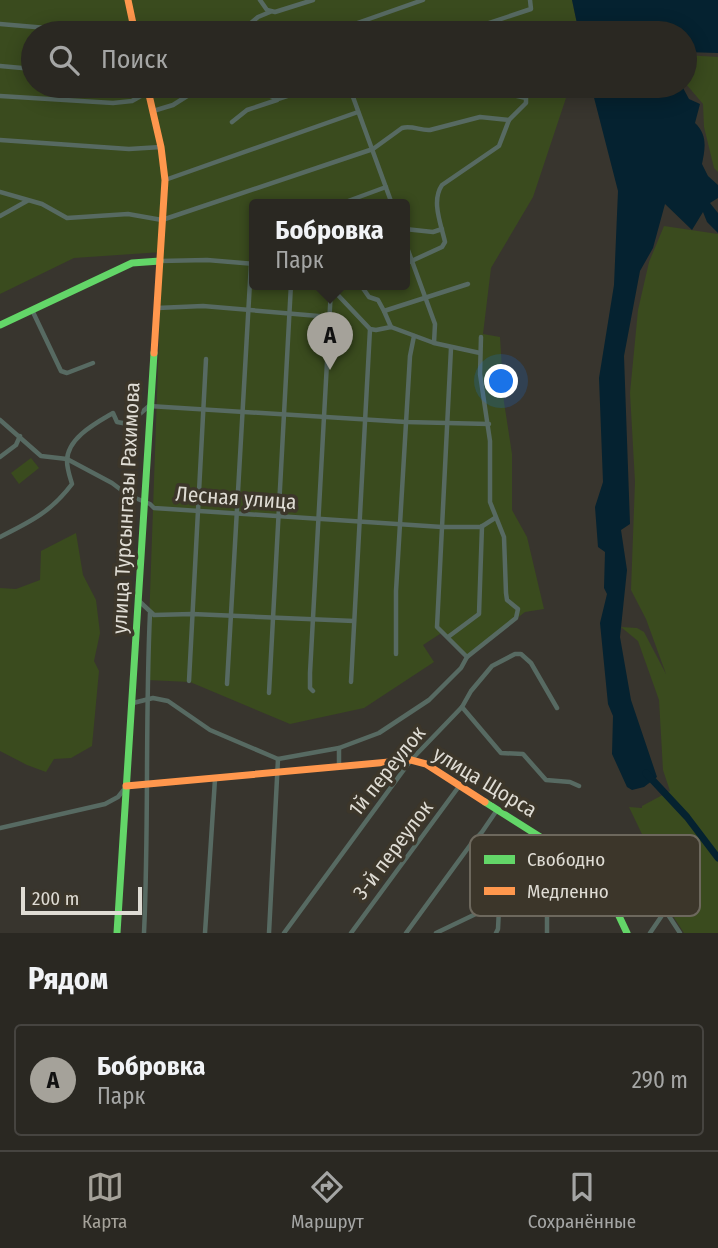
<!DOCTYPE html>
<html lang="ru">
<meta charset="utf-8">
<style>
body{margin:0;font-family:"Fira Sans Condensed",sans-serif;background:#32302a;color:#f1f3f6}
.scale{position:absolute;left:21px;bottom:18px;width:121px;box-sizing:border-box;padding-left:7px;border:4px solid #dfdcd4;border-top:0;font-size:19px;line-height:24px;white-space:nowrap;color:#dfdcd4;-webkit-text-stroke:5px #3c362a;paint-order:stroke}
.you{position:absolute;left:502px;top:382px;width:24px;height:24px;margin:-18px;border:5px solid #fff;border-radius:50%;background:#1a73e8;box-shadow:0 0 0 10px #1a73e833}
.badge{display:grid;place-items:center;width:46px;height:46px;border-radius:50%;background:#a5a29a;color:#111;font-size:23px;font-weight:700}
.pin{position:absolute;translate:-50% -58px;filter:drop-shadow(0 2px 4px #0008)}
.pin::after{content:'';position:absolute;top:37px;width:24px;height:21px;background:inherit;clip-path:polygon(0 0,100% 0,50% 100%)}
.popup{position:absolute;left:249px;top:199px;width:161px;height:91px;box-sizing:border-box;display:grid;place-content:center;border-radius:7px;background:#2a2822;filter:drop-shadow(0 2px 5px #0005);font-size:23px;white-space:nowrap;color:#a5a6a5}
.popup b{font-size:26px;color:#f1f3f6}
.popup::after{content:'';position:absolute;left:50%;top:100%;margin-left:-14px;border:14px solid transparent;border-top-color:#2a2822}
.list{margin:0;padding:0;list-style:none}
h2{display:flex;justify-content:space-between;align-items:center;height:91px;margin:0;padding:0 28px;font-size:30px}
h2 small{font-size:23px;font-weight:400;color:#a5a6a5}
.list li{display:grid;grid-template-columns:46px 1fr auto;gap:21px;align-items:center;box-sizing:border-box;height:112px;margin:0 14px 14px;padding:0 14px;border:2px solid #464440;border-radius:7px}
.list b{display:block;font-size:26px;white-space:nowrap}
.list p{margin:0;font-size:23px;white-space:nowrap;color:#a5a6a5}
.list em{font-size:23px;font-style:normal;color:#a5a6a5}
.icon{flex:none;width:38px;height:38px;fill:none;stroke:currentColor;stroke-width:2;stroke-linecap:round;stroke-linejoin:round}
.map{position:relative;flex:none;width:718px;height:933px;overflow:hidden}
.search{position:absolute;background:#2a2822;box-shadow:0 4px 18px #0003;left:21px;right:21px;top:21px;height:77px;display:flex;align-items:center;gap:18px;box-sizing:border-box;padding:0 24px;border-radius:38px;color:#a5a6a5;font-size:26px}
.sheet{height:217px;background:#2a2822}
nav{display:flex;justify-content:space-around;align-items:center;box-sizing:border-box;height:98px;border-top:2px solid #464440;background:#2a2822;font-size:19px;color:#a5a6a5}
nav a{display:grid;justify-items:center;gap:4px}
nav .on{color:#a5a29a}
.map>svg:first-child{display:block}
.green{fill:#3a4b1e;fill-rule:evenodd}
.water{fill:#052230}
.lines{fill:none;stroke-linecap:round;stroke-linejoin:round}
.river{stroke:#052230;stroke-width:7}
.street{stroke:#576a62;stroke-width:4.5}
.fast{stroke:#63d668;stroke-width:7}
.slow{stroke:#ff974d;stroke-width:7}
.labels{text-anchor:middle;dominant-baseline:central;stroke-width:7;stroke-linejoin:round;paint-order:stroke}
.street-label{font-size:21px;fill:#dfdcd4;stroke:#3c362a}
.key{fill:#3c362a;stroke:#6d685d;stroke-width:2}
.key-label{font-size:19px;fill:#dfdcd4}
</style>
<div class="map">
<svg width="718" height="933" viewBox="0 0 718 933">
<rect width="100%" height="100%" fill="#38352e"/>
<g class="green">
<path d="M0,0h572l7,33h-546v53h537l-37,111 -42,71 -8,66 17,3 4,65 8,52v56l15,27 17,72 -19,3 -58,45 -24,-25 -20,13 11,17 -70,46 -74,16 -100,-42 -43,-2 15,-428 -88,6 -74,36zM255,204h150v80h-150z"/>
<path d="M685,55l33,2v115l-4,-4 -10,-41 -1,-23 -17,-20 -1,-5z"/>
<path d="M664,226l54,8v699h-34l-11,-17 -11,-40 -33,-69 13,1v-2l28,-15 -7,-21 -4,-70 -21,-59 -17,-14 16,1 7,4 22,42 -20,-55 -15,-29 4,-108 -5,-89 8,-83 11,-48z"/>
<path d="M31,458l8,10 -20,16 -8,-11z"/>
<path d="M76,533l7,42 13,25 4,33 -6,28 5,10 -7,75 -21,12 -17,1 -8,13 -19,-7 -27,-14v-163l16,1 24,-9 1,-29z"/>
</g>
<g class="water">
<path d="M572,0h146v53l-33,-1v-19h-106z"/>
<path d="M591,86h91l7,13 11,5 -5,19c13,12 10,26 7,41l6,12 10,9v13l-8,5 8,10v20l-11,-11 -4,-10 -11,18 -27,-26 -12,44 -13,23 -16,85 6,168 -9,6 6,40 -7,67 11,63 26,77 -13,10 -12,3 -5,-3 -15,-33 1,-38 -5,-12 -8,-81 7,-29 -3,-6 1,-36 -7,-5 -3,-40 8,-25 -4,-104 15,-93 4,-94z"/>
</g>
<g class="lines">
<path class="river" d="M646,773l41,44 31,41"/>
<g class="street">
<path d="M260,0l7,10 8,2 38,-12"/>
<path d="M0,24l105,9"/>
<path d="M239,33l19,-16 12,-5"/>
<path d="M329,33l94,-33"/>
<path d="M459,33l72,-24 -1,-9"/>
<path d="M0,66l33,3"/>
<path d="M259,86l6,8 13,5 39,-13"/>
<path d="M349,86l43,118"/>
<path d="M0,96l113,7 19,-2 16,-9"/>
<path d="M153,111l20,-6 30,-19"/>
<path d="M232,122l15,-12 30,-10"/>
<path d="M0,140l129,9 32,-2"/>
<path d="M165,180l193,-68"/>
<path d="M0,192l42,12 25,14 61,-4 34,6 211,-71 29,-21c10,-3 19,3 28,2l50,-13 29,3"/>
<path d="M340,204l46,-17"/>
<path d="M0,216l27,-15"/>
<path d="M405,229l28,3 9,-3"/>
<path d="M405,242l30,82 -1,19"/>
<path d="M160,261l47,-1 48,4"/>
<path d="M405,264l37,-17 3,-5c-4,-18 -14,-41 -3,-57l57,-39 10,-26 17,-17v-5l-26,-6 -2,-6"/>
<path d="M323,284l13,9 34,36 6,1 15,-3 43,16 46,10"/>
<path d="M360,284l9,13 9,3 6,11"/>
<path d="M157,308l46,-2 127,11"/>
<path d="M32,310l29,61 6,2 26,-10"/>
<path d="M391,327l-7,-16 84,-27"/>
<path d="M451,348l-14,279 30,30"/>
<path d="M0,420l41,36 26,3 45,24 16,12 22,9 4,4 288,19h39l14,-9"/>
<path d="M0,457l16,-12 4,-9"/>
<path d="M0,537c30,-15 51,-25 72,-53 -2,-7 -5,-15 -5,-23 0,-23 29,-38 46,-48l4,9 11,2 21,-18 257,16 83,2"/>
<path d="M139,601l15,14 38,-1 162,7"/>
<path d="M448,637l31,-23 3,-88"/>
<path d="M396,654v-63l14,-235 4,-20"/>
<path d="M189,681l17,-322"/>
<path d="M351,682l19,-353"/>
<path d="M227,684l24,-420"/>
<path d="M313,691l-3,-3v-15l21,-384"/>
<path d="M269,693l22,-409"/>
<path d="M133,703l20,-5 15,3 42,29 68,29 61,-11 40,-15 50,-33 32,-32 6,-11 49,-39 2,-9 -11,-9 -1,-7 -2,-56 -14,-35v-61l-10,-67 1,-37"/>
<path d="M462,707l39,46 22,1 23,26 24,2 9,4"/>
<path d="M339,748v19"/>
<path d="M0,828l105,-24 13,-7 8,-10"/>
<path d="M545,841l-1,19 3,17v56"/>
<path d="M655,882l8,14 2,14 15,23"/>
<path d="M482,911l-1,-23 18,-12"/>
<path d="M144,933c5,-107 1,-213 6,-320"/>
<path d="M205,933l10,-154"/>
<path d="M269,933l9,-174"/>
<path d="M284,933l127,-173 51,-53 9,-16 21,-25 23,-12h6l10,9 26,45"/>
<path d="M351,933l109,-148"/>
<path d="M406,933l65,-89 11,-12 15,-22"/>
<path d="M436,933l46,-22 36,-7h29"/>
<path d="M496,933l2,-4 1,-21"/>
<path d="M650,933l15,-22"/>
</g>
<g class="fast">
<path d="M0,325l132,-62 28,-2"/>
<path d="M485,802l60,38 59,32 9,15 6,29 8,17"/>
<path d="M117,933l37,-580"/>
</g>
<g class="slow">
<path d="M128,0l7,33"/>
<path d="M147,86l14,61 4,33 -11,173"/>
<path d="M126,786l285,-26 15,4 59,38"/>
</g>
</g>
<g class="labels">
<g class="street-label">
<text transform="translate(236 498) rotate(4)">Лесная улица</text>
<text transform="translate(126 508) rotate(-87)">улица Турсынгазы Рахимова</text>
<text transform="translate(387 771) rotate(-51)">1й переулок</text>
<text transform="translate(485 782) rotate(31)">улица Щорса</text>
<text transform="translate(393 850) rotate(-53)">3-й переулок</text>
</g>
</g>
<rect x="470" y="835" width="230" height="81" rx="10" class="key"/>
<rect x="484" y="855" width="31" height="9" fill="#63d668"/>
<rect x="484" y="887" width="31" height="8" fill="#ff974d"/>
<g class="key-label">
<text x="527" y="866">Свободно</text>
<text x="527" y="898">Медленно</text>
</g>
</svg>
<div class="scale">200 m</div>
<div class="you"></div>
<div class="pin badge" style="left:330px;top:370px">A</div>
<div class="popup"><b>Бобровка</b>Парк</div>
<div class="search"><svg class="icon" aria-label="search" viewBox="0 0 24 24"><circle cx="10" cy="10" r="6"/><path d="M15 15l6 6"/></svg>Поиск</div>
</div>
<section class="sheet">
<h2>Рядом<small></small></h2>
<ul class="list">
<li><span class="badge">A</span><div><b>Бобровка</b><p>Парк</p></div><em>290 m</em></li>
</ul>
</section>
<nav>
<a class="on"><svg class="icon" aria-label="map" viewBox="0 0 24 24"><path d="M3 6l6-2 6 2 6-2v14l-6 2-6-2-6 2zM9 4v14M15 6v14"/></svg>Карта</a>
<a><svg class="icon" aria-label="directions" viewBox="0 0 24 24"><path d="M12 3l9 9-9 9-9-9zM9 14v-3h6M13 9l2 2-2 2"/></svg>Маршрут</a>
<a><svg class="icon" aria-label="saved" viewBox="0 0 24 24"><path d="M7 4h10v16l-5-4-5 4z"/></svg>Сохранённые</a>
</nav>
